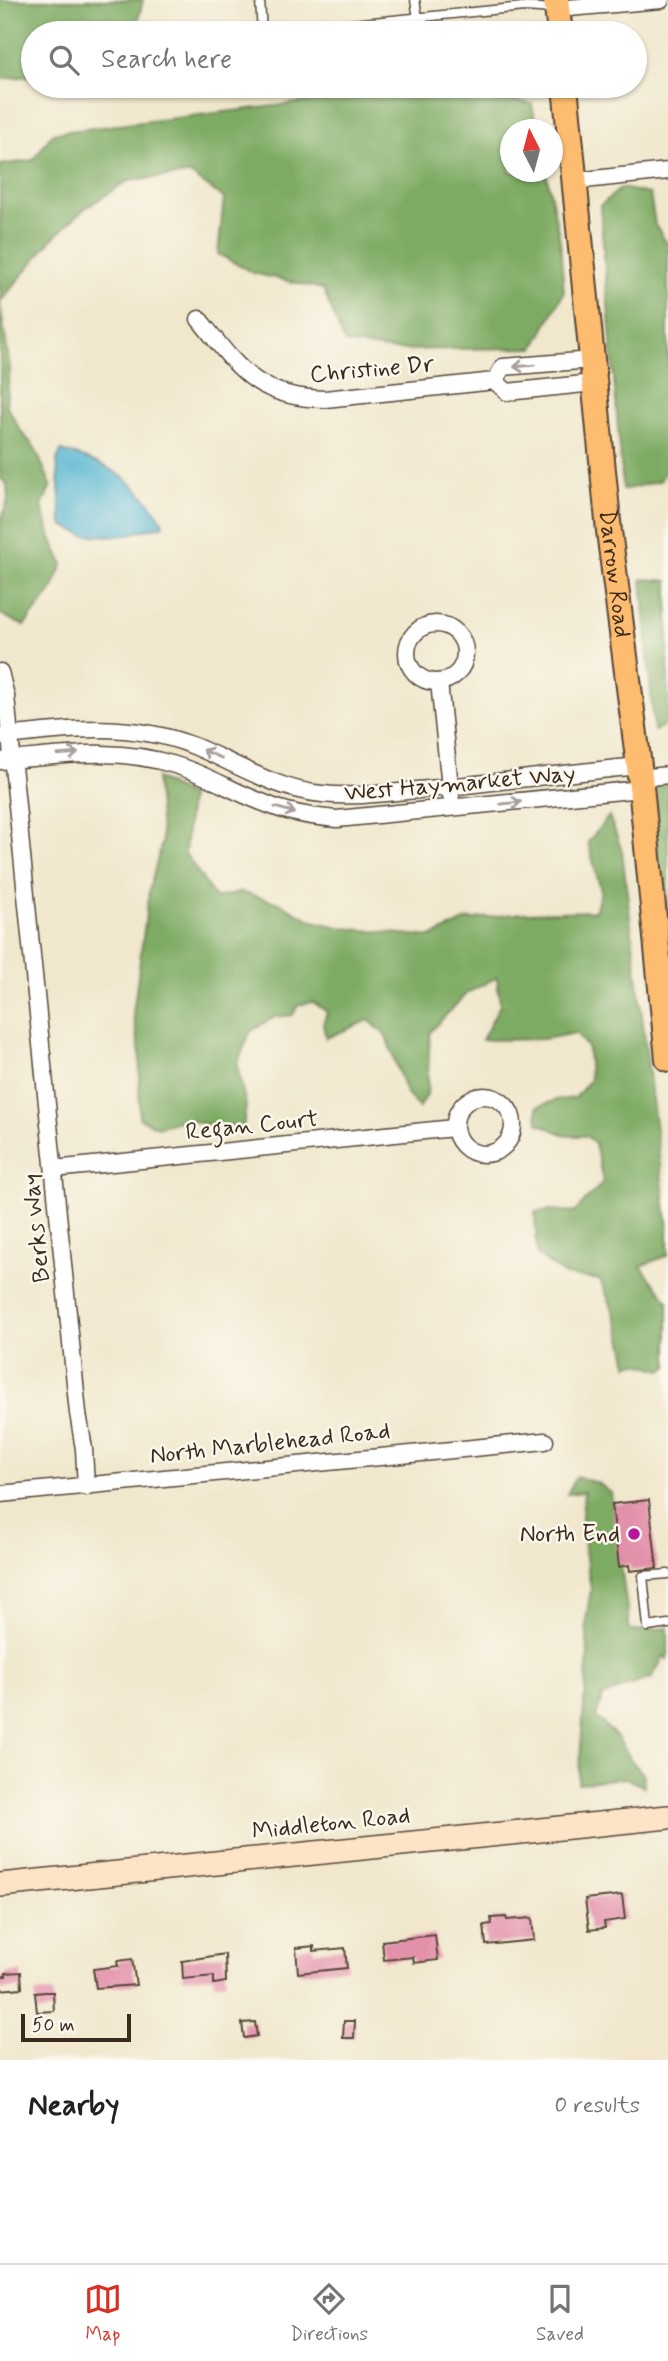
<!DOCTYPE html>
<style>
body{margin:0;font-family:Mynerve,sans-serif;background:#f2f2f2;color:#202124}
.compass{position:absolute;left:500px;top:119px;width:63px;height:63px;border-radius:50%;background:#fff;box-shadow:0 2px 5px #0004;rotate:354deg}
.scale{position:absolute;left:21px;bottom:18px;width:110px;box-sizing:border-box;padding-left:7px;border:4px solid #3b2a1e;border-top:0;font-size:19px;line-height:24px;white-space:nowrap;color:#3b2a1e;-webkit-text-stroke:5px #fbf7ec;paint-order:stroke}
.list{margin:0;padding:0;list-style:none}
h2{display:flex;justify-content:space-between;align-items:center;height:91px;margin:0;padding:0 28px;font-size:30px}
h2 small{font-size:23px;font-weight:400;color:#757577}
.icon{flex:none;width:38px;height:38px;fill:none;stroke:currentColor;stroke-width:2;stroke-linecap:round;stroke-linejoin:round}
.map{position:relative;flex:none;width:668px;height:2060px;overflow:hidden}
.search{position:absolute;background:#fff;box-shadow:0 2px 5px #0004;left:21px;right:21px;top:21px;height:77px;display:flex;align-items:center;gap:18px;box-sizing:border-box;padding:0 24px;border-radius:38px;color:#757577;font-size:26px}
.sheet{height:203px;background:#fff}
nav{display:flex;justify-content:space-around;align-items:center;box-sizing:border-box;height:98px;border-top:2px solid #e0e0e0;background:#fff;font-size:19px;color:#757577}
nav a{display:grid;justify-items:center;gap:4px}
nav .on{color:#d93025}
.map>svg:first-child{display:block}
.forest{fill:#7eab64;stroke:#5c6a41;stroke-width:2}
.water{fill:#53b5d2;stroke:#477078;stroke-width:2}
.building{fill:#e390ab}
.lines{fill:none;stroke-linecap:round;stroke-linejoin:round}
.lane-casing{stroke:#564638;stroke-width:11}
.street-casing{stroke:#564638;stroke-width:19}
.secondary-casing{stroke:#564638;stroke-width:26}
.primary-casing{stroke:#564638;stroke-width:28}
.lane{stroke:#fff;stroke-width:8}
.street{stroke:#fff;stroke-width:16}
.secondary{stroke:#fee4c6;stroke-width:23}
.primary{stroke:#fdbc70;stroke-width:24}
.oneway{stroke:#a79f9a}
.poi-dot{fill:#b5179e;stroke:#fbf7ec;stroke-width:2.5}
.labels{text-anchor:middle;dominant-baseline:central;stroke-width:5;stroke-linejoin:round;paint-order:stroke}
.street-label{font-size:24px;fill:#3b2a1e;stroke:#fbf7ec}
.poi-label{font-size:24px;fill:#3b2a1e;stroke:#fbf7ec;text-anchor:end}
</style>
<div class="map">
<svg width="668" height="2060" viewBox="0 0 668 2060">
<rect width="100%" height="100%" fill="#fbf7ec"/>
<filter id="ink" filterUnits="userSpaceOnUse"><feTurbulence type="fractalNoise" baseFrequency=".0143" numOctaves="2"/><feDisplacementMap in="SourceGraphic" scale="14" xChannelSelector="R" yChannelSelector="G"/><feConvolveMatrix kernelMatrix="1 2 1 2 8 2 1 2 1" color-interpolation-filters="sRGB"/></filter>
<filter id="wash" filterUnits="userSpaceOnUse"><feTurbulence type="fractalNoise" baseFrequency=".00686" numOctaves="4" result="noise"/><feDisplacementMap in="SourceGraphic" scale="28" xChannelSelector="R" yChannelSelector="G"/><feGaussianBlur stdDeviation="1.57" result="paint"/><feColorMatrix in="noise" values="0 0 0 0 0 0 0 0 0 0 0 0 0 0 0 0 0 1.4 0 .05"/><feComposite in="paint" operator="in"/></filter>
<g filter="url(#wash)">
<rect width="100%" height="100%" fill="#f0e7cc"/>
<g class="forest">
<path d="M0,0h143l-8,33h-102v43l-33,3z"/>
<path d="M485,94l47,10 5,25 -27,1v42h36l14,69 4,51 -30,56 -141,2 -48,-7 -22,-54 -70,-16 -35,-19 6,-56 -34,-24 -62,7 -44,28 -31,29 -53,64v-137l33,-5 20,-27 245,-30 83,-8z"/>
<path d="M621,188l29,6 5,31 13,20v175l-3,3 3,45 -8,13 -37,9 -23,-284z"/>
<path d="M0,303l10,65 -4,36 14,26 15,18 16,37 -9,21 9,32 12,26 -11,26 -28,36 -24,-12v-91l8,-23 -1,-16 -7,-6z"/>
<path d="M642,579l26,2v142l-14,8z"/>
<path d="M156,778l34,18 -5,57 30,45 26,-6 38,11 34,18 31,7 87,9 36,-17 54,-7 74,-2 6,-20 -13,-49 21,-26 13,35 46,379v25l-27,11 27,35v66l-6,3 -24,-7 -10,2c-5,-31 -14,-57 -28,-85l-35,-5 -28,-20 -2,-43 15,-2 25,2 28,-30 -8,-39 -9,-7h-19l-29,-13 -1,-16 19,-7 19,-2 15,-18 -2,-31 -12,-16 -32,6 -62,1 18,-35 -3,-28 -30,16 -37,39 -3,63 -8,13 -13,-15 -20,-57 -17,-16 -43,18 -3,-14 4,-12 -14,-10 -15,3 -5,10 -19,2 -24,15 -13,33 9,41 -3,22 -40,-4 -17,-5 -28,8 -19,-9 1,-65 -7,-39 16,-123 13,-49z"/>
<path d="M640,778h28v222z"/>
<path d="M576,1477l22,6 13,10 19,138 38,-3v32l-4,-4 -12,22 -33,11 -17,8 -6,20 21,20 14,23 13,15v12l-18,-9 -48,5 10,-129 -2,-34 5,-31 -10,-62 3,-35 -17,2z"/>
</g>
<path class="water" d="M61,451c46,11 80,31 103,74l-44,11 -36,-1 -22,-10 -5,-65z"/>
<g id="blocks">
<g class="building">
<path d="M649,1500l8,68 -27,3 -1,-6 -10,2 -7,-63z"/>
<path d="M622,1895l3,24 -21,3 1,6 -16,2 -4,-31z"/>
<path d="M506,1917l1,3 25,-2 2,22 -48,5 -2,-20 8,-1 -1,-6z"/>
<path d="M435,1935l3,25 -24,3 -1,-6 -29,3 -2,-19z"/>
<path d="M314,1946v5l31,-3 2,20 -49,5 -2,-25z"/>
<path d="M225,1954l1,28 -12,2v-8l-31,3 -1,-18z"/>
<path d="M132,1959l4,26 -40,3 -3,-19 25,-3 -1,-5z"/>
<path d="M21,1972l1,16 -22,2v-13l6,-1v-3z"/>
<path d="M45,1992h8l1,19 -17,1 -2,-19z"/>
<path d="M344,2021h11l-1,17h-11z"/>
<path d="M255,2022l2,14 -13,2 -2,-15z"/>
</g>
</g>
</g>
<g filter="url(#ink)">
<use href="#blocks" fill-opacity="0" stroke="#564638" stroke-width="2"/>
<g class="lines">
<defs>
<g id="lane">
<path d="M260,0l2,33 262,-26 30,2"/>
<path d="M415,0l3,18"/>
<path d="M668,1574l-25,2 5,51 20,-3"/>
</g>
<g id="street">
<path d="M557,9l104,-9"/>
<path d="M575,181l93,-10"/>
<path d="M199,319c39,49 58,79 126,80l170,-18"/>
<path d="M592,360l-89,7 -8,14 12,11 87,-9"/>
<circle cx="436" cy="653" r="29"/>
<path d="M0,672l6,24 72,717 6,36 2,38"/>
<path d="M439,682l12,114"/>
<path d="M0,737c65,-8 132,-16 194,9 41,17 83,44 128,48 35,4 71,-2 106,-5 70,-7 140,-16 211,-23"/>
<path d="M0,761c61,-5 115,-15 175,4 31,9 59,27 89,38 23,10 48,14 73,16l304,-30"/>
<path d="M640,778l28,-3"/>
<circle cx="484" cy="1125" r="29"/>
<path d="M54,1169l400,-41"/>
<path d="M0,1494l545,-53"/>
</g>
<path id="secondary" d="M0,1885l668,-68"/>
<g id="primary">
<path d="M556,0l4,33"/>
<path id="s1" d="M565,86l44,445 30,235 29,293"/>
</g>
</defs>
<use href="#lane" class="lane-casing"/>
<use href="#street" class="street-casing"/>
<use href="#secondary" class="secondary-casing"/>
<use href="#primary" class="primary-casing"/>
<use href="#lane" class="lane"/>
<use href="#street" class="street"/>
<use href="#secondary" class="secondary"/>
<use href="#primary" class="primary"/>
</g>
<defs><path id="oneway-shaft" d="M-6 0H5M1.5-3L5.5 0L1.5 3" fill="none" stroke-width="1.6" stroke-linecap="round" stroke-linejoin="round" transform="scale(1.75)"/></defs>
<g class="oneway">
<use href="#oneway-shaft" transform="translate(524 366) rotate(175)"/>
<use href="#oneway-shaft" transform="translate(68 754) rotate(-5)"/>
<use href="#oneway-shaft" transform="translate(212 754) rotate(-156)"/>
<use href="#oneway-shaft" transform="translate(511 803) rotate(-6)"/>
<use href="#oneway-shaft" transform="translate(285 810) rotate(16)"/>
</g>
</g>
<circle class="poi-dot" cx="634" cy="1534" r="7"/>
<g class="labels">
<g class="street-label">
<text transform="translate(372 370) rotate(-5)">Christine Dr</text>
<text stroke="none"><textPath href="#s1" startOffset="490">Darrow Road</textPath></text>
<text transform="translate(460 784) rotate(-5)">West Haymarket Way</text>
<text transform="translate(252 1126) rotate(-6)">Regan Court</text>
<text transform="translate(37 1228) rotate(-96)">Berks Way</text>
<text transform="translate(270 1444) rotate(-6)">North Marblehead Road</text>
<text transform="translate(331 1824) rotate(-6)">Middleton Road</text>
</g>
<g class="poi-label">
<text x="620" y="1534">North End</text>
</g>
</g>
</svg>
<svg class="compass" viewBox="-18 -18 36 36"><path d="M0-13l5 13h-10z" fill="#e53935"/><path d="M0 13l5-13h-10z" fill="#757577"/></svg>
<div class="scale">50 m</div>
<div class="search"><svg class="icon" aria-label="search" viewBox="0 0 24 24"><circle cx="10" cy="10" r="6"/><path d="M15 15l6 6"/></svg>Search here</div>
</div>
<section class="sheet">
<h2>Nearby<small>0 results</small></h2>
<ul class="list">
</ul>
</section>
<nav>
<a class="on"><svg class="icon" aria-label="map" viewBox="0 0 24 24"><path d="M3 6l6-2 6 2 6-2v14l-6 2-6-2-6 2zM9 4v14M15 6v14"/></svg>Map</a>
<a><svg class="icon" aria-label="directions" viewBox="0 0 24 24"><path d="M12 3l9 9-9 9-9-9zM9 14v-3h6M13 9l2 2-2 2"/></svg>Directions</a>
<a><svg class="icon" aria-label="saved" viewBox="0 0 24 24"><path d="M7 4h10v16l-5-4-5 4z"/></svg>Saved</a>
</nav>
